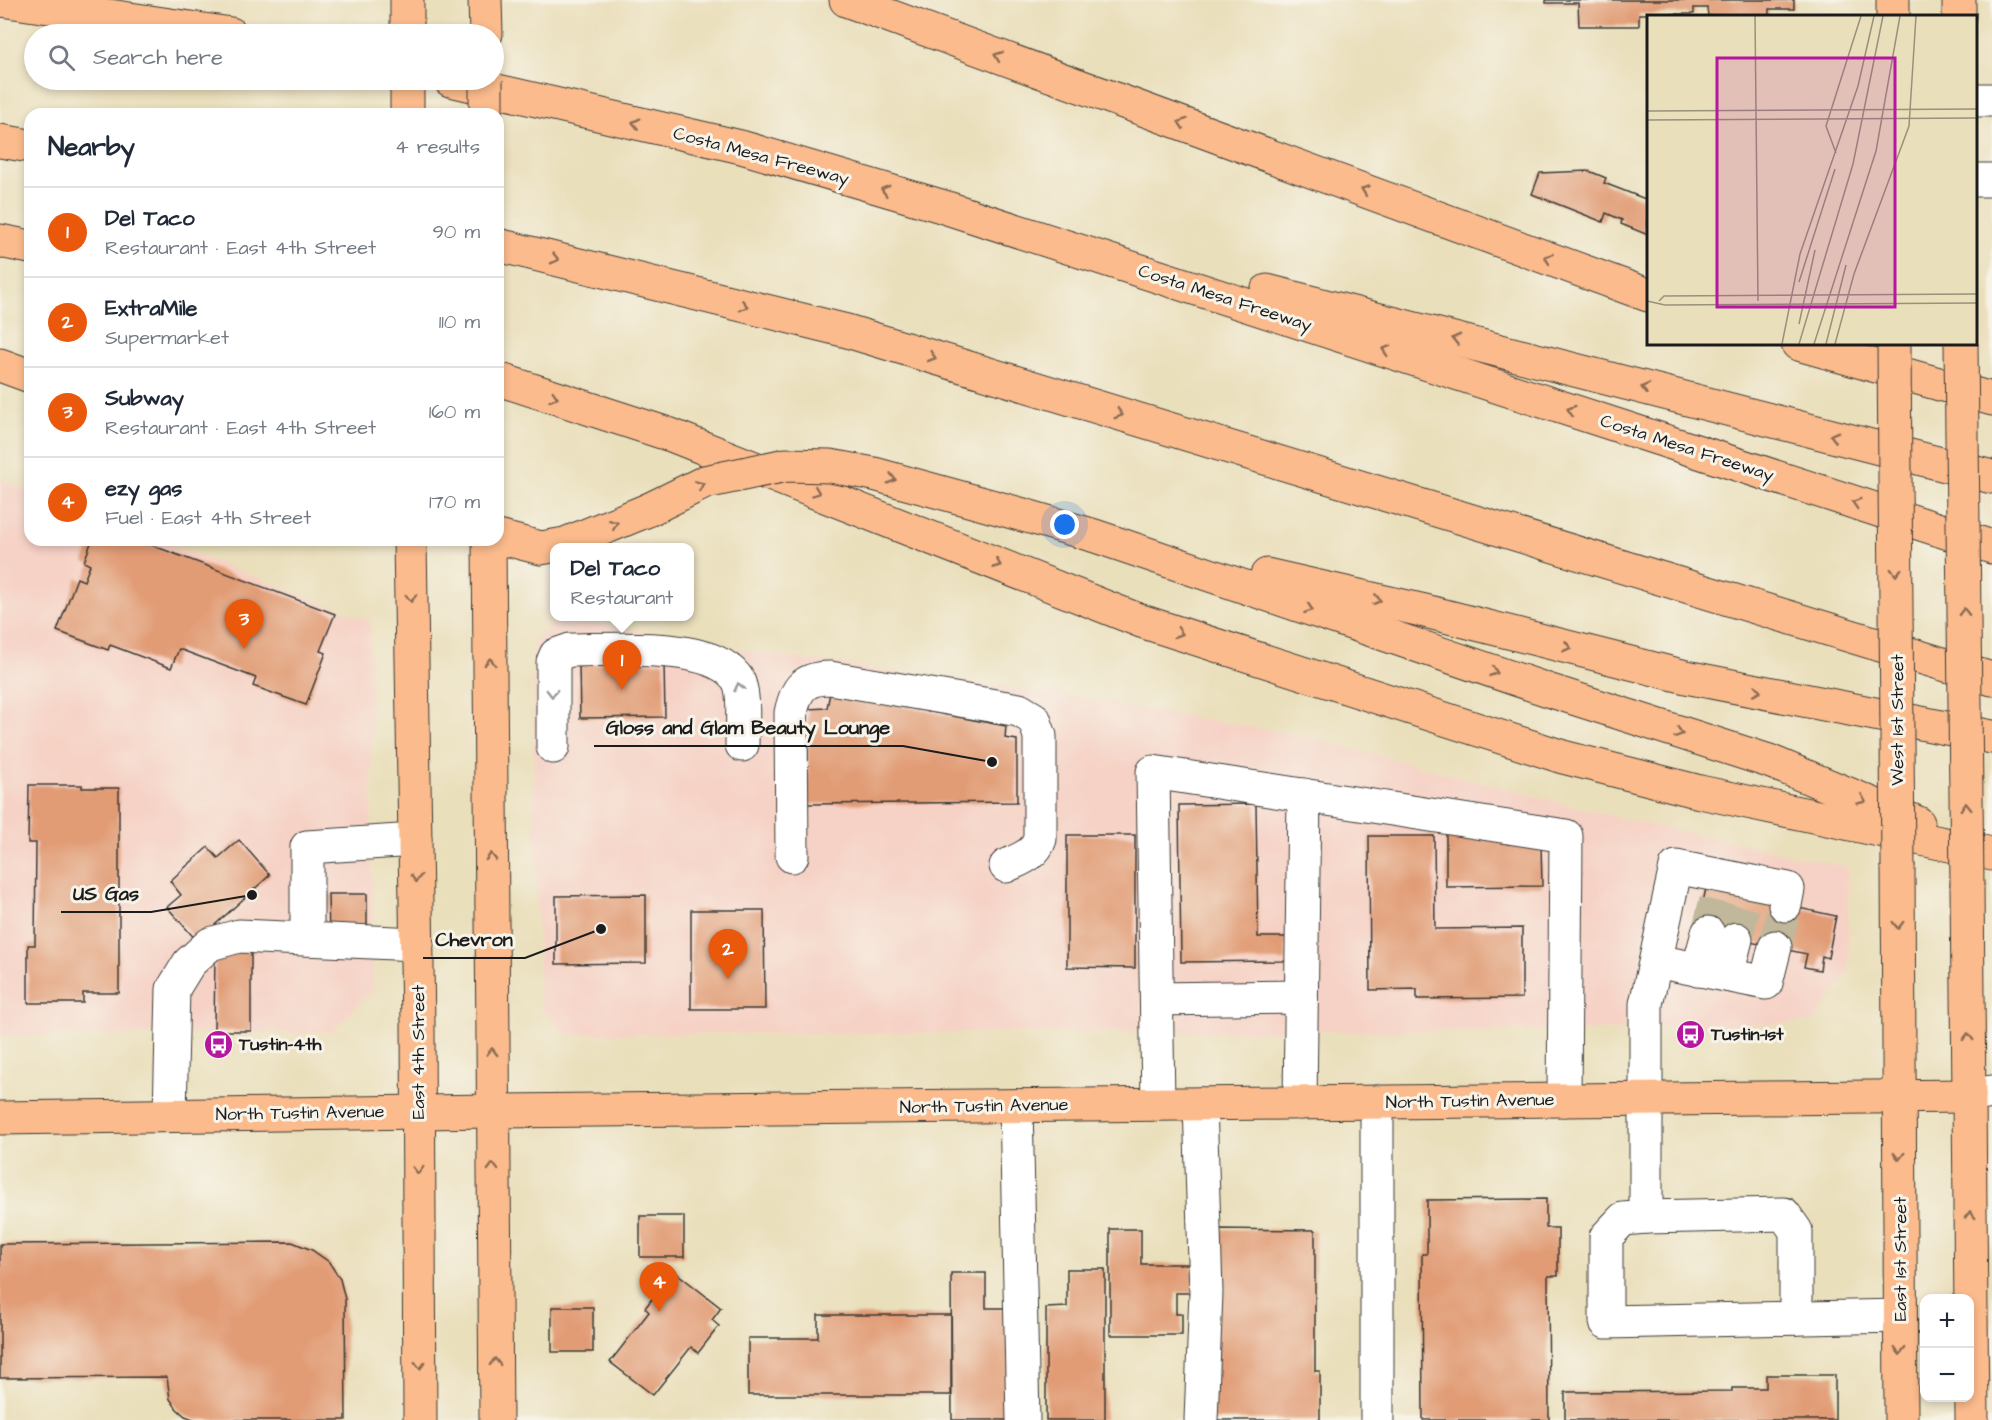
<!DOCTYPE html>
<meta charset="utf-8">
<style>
body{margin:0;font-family:"Architects Daughter",sans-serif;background:#f6f6f7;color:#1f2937}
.controls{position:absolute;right:18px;bottom:18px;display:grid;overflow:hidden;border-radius:12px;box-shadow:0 3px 9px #0003}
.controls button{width:54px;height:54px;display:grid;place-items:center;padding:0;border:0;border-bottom:2px solid #e0e1e3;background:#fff;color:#1f2937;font:30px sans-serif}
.you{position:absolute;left:1065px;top:525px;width:21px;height:21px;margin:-15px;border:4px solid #fff;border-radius:50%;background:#1a73e8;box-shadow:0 0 0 9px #1a73e833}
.badge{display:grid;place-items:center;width:39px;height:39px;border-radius:50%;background:#ea580c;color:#fff;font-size:20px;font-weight:700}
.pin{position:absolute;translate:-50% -50px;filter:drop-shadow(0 2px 3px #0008)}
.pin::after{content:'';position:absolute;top:32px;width:21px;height:18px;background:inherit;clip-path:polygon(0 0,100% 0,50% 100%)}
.popup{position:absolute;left:550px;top:543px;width:144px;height:78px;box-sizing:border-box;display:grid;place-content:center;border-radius:12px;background:#fff;filter:drop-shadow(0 2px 4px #0005);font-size:20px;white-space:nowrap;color:#747a83}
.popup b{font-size:22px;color:#1f2937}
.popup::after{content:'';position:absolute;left:50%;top:100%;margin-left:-12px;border:12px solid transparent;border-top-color:#fff}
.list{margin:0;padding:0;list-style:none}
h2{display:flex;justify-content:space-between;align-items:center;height:78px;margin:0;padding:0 24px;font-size:26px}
h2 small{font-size:20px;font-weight:400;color:#747a83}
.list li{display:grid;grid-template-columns:39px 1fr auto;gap:18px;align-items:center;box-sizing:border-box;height:90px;padding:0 24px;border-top:2px solid #e0e1e3}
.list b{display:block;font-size:22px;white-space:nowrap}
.list p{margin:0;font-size:20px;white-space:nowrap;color:#747a83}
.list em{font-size:20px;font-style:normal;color:#747a83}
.icon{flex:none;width:33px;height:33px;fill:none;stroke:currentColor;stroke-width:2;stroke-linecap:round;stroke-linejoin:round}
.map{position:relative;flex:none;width:1992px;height:1420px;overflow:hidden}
.search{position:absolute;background:#fff;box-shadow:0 3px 9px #0003;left:24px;top:24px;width:480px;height:66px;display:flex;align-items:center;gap:15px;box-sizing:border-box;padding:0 21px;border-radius:33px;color:#747a83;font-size:22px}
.panel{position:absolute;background:#fff;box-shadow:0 3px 9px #0003;left:24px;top:108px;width:480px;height:438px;border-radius:18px}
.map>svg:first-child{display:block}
.built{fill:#f6d1c5}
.building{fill:#e19b74}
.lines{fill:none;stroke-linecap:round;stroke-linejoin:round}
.minor-tunnel{stroke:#c1b89b;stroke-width:33;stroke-dasharray:33 16;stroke-linecap:butt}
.minor-casing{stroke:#3b3934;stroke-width:35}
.major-casing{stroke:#3b3934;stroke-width:35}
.highway-casing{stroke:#3b3934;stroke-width:35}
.minor{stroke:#fff;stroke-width:33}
.major{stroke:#fbbb8c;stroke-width:33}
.highway{stroke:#fbbb8c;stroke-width:33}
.major-bridge-casing{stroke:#3b3934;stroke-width:35;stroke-linecap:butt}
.highway-bridge-casing{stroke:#3b3934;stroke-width:35;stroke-linecap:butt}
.major-bridge{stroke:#fbbb8c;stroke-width:33}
.highway-bridge{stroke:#fbbb8c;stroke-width:33}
.oneway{stroke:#8c6c54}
.oneway2{stroke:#999}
.labels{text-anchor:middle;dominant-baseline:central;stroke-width:6;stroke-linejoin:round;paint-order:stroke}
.street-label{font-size:18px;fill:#1c1c1c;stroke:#f7f3e8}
.poi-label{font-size:18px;font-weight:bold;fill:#1c1c1c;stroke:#f7f3e8;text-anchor:start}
.inset-road{fill:none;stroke:#98917b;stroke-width:1.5}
.view{fill:#b5179e;fill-opacity:0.15;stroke:#b5179e;stroke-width:3}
.inset-edge{fill:none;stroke:#1c1c1c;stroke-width:3}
.leader{fill:none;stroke:#1c1c1c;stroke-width:2}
.callout-dot{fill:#1c1c1c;stroke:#f7f3e8;stroke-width:2}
.callout-label{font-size:20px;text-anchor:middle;font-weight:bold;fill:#1c1c1c;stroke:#f7f3e8;stroke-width:6;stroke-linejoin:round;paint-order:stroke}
</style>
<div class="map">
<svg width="1992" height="1420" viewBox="0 0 1992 1420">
<rect width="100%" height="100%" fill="#f7f3e8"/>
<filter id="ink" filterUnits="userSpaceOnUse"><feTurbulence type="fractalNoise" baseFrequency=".0167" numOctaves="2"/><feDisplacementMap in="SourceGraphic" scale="12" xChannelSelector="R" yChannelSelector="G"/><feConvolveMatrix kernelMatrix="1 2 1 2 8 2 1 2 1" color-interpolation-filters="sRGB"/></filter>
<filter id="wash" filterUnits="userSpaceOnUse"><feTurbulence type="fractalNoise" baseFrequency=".008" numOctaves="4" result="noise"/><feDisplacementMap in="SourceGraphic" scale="24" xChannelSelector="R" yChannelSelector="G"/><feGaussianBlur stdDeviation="1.35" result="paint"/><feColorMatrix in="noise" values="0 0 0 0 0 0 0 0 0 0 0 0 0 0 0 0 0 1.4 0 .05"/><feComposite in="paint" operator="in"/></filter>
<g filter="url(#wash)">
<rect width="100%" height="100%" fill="#eadfbb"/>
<g class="built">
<path d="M0,480l30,11v49h128l212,81 3,368 -41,43 -332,4z"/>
<path d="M560,617l213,38 288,40 246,42 304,79 236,51 2,104 -36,51 -205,8 -1042,4 -26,-28 -6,-208 -1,-155z"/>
</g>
<g id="blocks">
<g class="building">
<path d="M1546,0h248v9h-25v7h-61l-1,-8h-13v6h-55v12h-60l-1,-23h-32z"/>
<path d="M1589,171l17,7 -2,5 44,17v35l-27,-11 1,-4 -16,-7 -3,9 -71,-28 8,-21z"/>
<path d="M92,540h46l197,74 -15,37 6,2 -20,52 -53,-19 3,-8 -77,-29 -8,19 -61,-23 -2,5 -51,-19 20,-53 7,3 6,-16 -6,-3z"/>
<path d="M664,662l1,55 -85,1 -1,-54z"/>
<path d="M830,693l176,33 -1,12 12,2v62l-209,2v-95l19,-1z"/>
<path d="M29,785h53v3h37v205h-36v10h-55v-58h7l1,-102h-8z"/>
<path d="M1256,804l2,133h28v24l-105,1 -2,-157z"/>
<path d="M1446,830l61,6v8h34l1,42 -96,1z"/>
<path d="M1067,835h68v133l-68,-1z"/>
<path d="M1369,836h65l1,93 87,-1v70l-105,1v-10l-47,1z"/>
<path d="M239,840l31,35 -73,66 -30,-34 14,-12 -11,-14 38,-34 10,11z"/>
<path d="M1706,888l130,28 -8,42 -6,-2 -2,14 -16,-3 3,-13 -110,-23z"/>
<path d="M328,894h39v40h-38z"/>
<path d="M646,895v68l-90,1v-68z"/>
<path d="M691,910h73l1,99h-74z"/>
<path d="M215,951h36v80h-37z"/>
<path d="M1546,1199v29h12v48h-10l1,144h-126l-1,-166h5v-54z"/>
<rect x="640" y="1216" width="44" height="41"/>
<path d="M1110,1229h31v35h52l1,29h-18v21h6v21h-72z"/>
<path d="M1218,1229l97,1v141h5v49h-110z"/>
<path d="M292,1242l20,8 17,12 11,17 5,20 1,121h-150l-11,-4 -8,-7 -7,-10 -3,-22 -167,1v-134z"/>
<path d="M1067,1269h38v151h-59v-112l21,-1z"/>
<path d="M674,1271l47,37 -9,12 7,6 -21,27 -7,-6 -38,48 -43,-33 39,-50 -4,-4z"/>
<path d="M951,1273h35v35h25v112h-59z"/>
<rect x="552" y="1307" width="41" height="45"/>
<path d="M818,1315h133v80h-203v-57h70z"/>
<path d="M1766,1375h69v45h-270v-28l167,-1v-3h34z"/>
</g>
</g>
</g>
<g filter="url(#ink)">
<use href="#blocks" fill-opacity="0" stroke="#3b3934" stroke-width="1.5"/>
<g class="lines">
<g class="minor-tunnel">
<path d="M1708,933l10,-42"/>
<path d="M1736,939l10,-42"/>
<path d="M1775,947l10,-42"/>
</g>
<defs>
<g id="minor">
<path d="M1976,100h16"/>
<path d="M1976,180h16"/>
<path d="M553,747v-85l3,-7 14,-5c41,0 139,-9 166,27 10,12 6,52 6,68"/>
<path d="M792,856l-1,-143c5,-24 12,-35 39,-35l189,32 15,9 6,17v103c-5,16 -20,20 -34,27"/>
<path d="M1785,905l3,-16 -112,-22 -30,137v213l-23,2 -17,18v85l294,-6"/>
<path d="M307,939v-92l108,-7"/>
<path d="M1656,961l110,22 9,-36"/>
<path d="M1698,970l10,-37"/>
<path d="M1727,975l9,-36"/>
<path d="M1157,999l144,-2"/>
<path d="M1969,1096l23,-4"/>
<path d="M1377,1102v318"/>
<path d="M1300,1103l4,-308"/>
<path d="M1158,1104l-5,-332 413,64 -2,264"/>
<path d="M1200,1104l6,188 -5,128"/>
<path d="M1016,1106l7,314"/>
<path d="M170,1115l3,-126 16,-26 21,-19 29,-8 178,8"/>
<path d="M1646,1217l138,-3 12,17v87"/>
</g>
<g id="major">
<path d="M407,0v34"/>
<path d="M485,0l1,34"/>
<path d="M1893,0v16"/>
<path d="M1959,0v16"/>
<path d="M407,80v34"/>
<path d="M410,540l8,484 2,396"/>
<path d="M489,540l7,880"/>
<path d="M1898,867l3,553"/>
<path d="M1967,886l5,534"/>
<path d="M0,1118l492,-7 1477,-15"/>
</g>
<g id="highway">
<path d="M1,0l230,34"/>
<path d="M846,0l802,295"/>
<path d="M450,80l291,67 200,59 1051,341"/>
<path d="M0,141l30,5"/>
<path d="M0,241l30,6"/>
<path d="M498,245l349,86 1145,348"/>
<path d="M1267,291l725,186"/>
<path d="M1798,344l194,55"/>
<path d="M0,365l30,11"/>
<path d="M498,379l173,56 470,186 422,136 137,35 292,62"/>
<path d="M1027,516l68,20 453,154 221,71 149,62"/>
<path d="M498,537l43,11 24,-4 83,-34"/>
<path d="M1267,575l154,35 265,67 306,60"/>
</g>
</defs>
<use href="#minor" class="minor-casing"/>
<use href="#major" class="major-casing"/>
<use href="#highway" class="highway-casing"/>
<use href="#minor" class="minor"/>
<use href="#major" class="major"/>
<use href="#highway" class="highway"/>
<defs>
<g id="major-bridge">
<path d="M486,80v34"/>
<path d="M1894,344l4,523"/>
<path d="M1961,344l6,542"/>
</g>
<path id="highway-bridge" d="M648,510l57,-28 81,-17 44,1 44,8 153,42"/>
</defs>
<use href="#major-bridge" class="major-bridge-casing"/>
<use href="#highway-bridge" class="highway-bridge-casing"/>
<use href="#major-bridge" class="major-bridge"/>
<use href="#highway-bridge" class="highway-bridge"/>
</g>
<defs><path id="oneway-chevron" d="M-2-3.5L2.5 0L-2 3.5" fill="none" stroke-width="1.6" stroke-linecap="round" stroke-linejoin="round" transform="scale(1.5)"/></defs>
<g class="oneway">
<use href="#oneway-chevron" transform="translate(998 56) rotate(-160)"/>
<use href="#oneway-chevron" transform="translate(636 123) rotate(-167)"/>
<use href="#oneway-chevron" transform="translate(1182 123) rotate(-160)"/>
<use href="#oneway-chevron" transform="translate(885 190) rotate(-164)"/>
<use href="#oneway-chevron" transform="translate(1365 190) rotate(-160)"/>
<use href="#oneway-chevron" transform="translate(1548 258) rotate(-160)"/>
<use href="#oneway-chevron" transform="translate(555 259) rotate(14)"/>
<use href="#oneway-chevron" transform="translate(744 306) rotate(14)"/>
<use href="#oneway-chevron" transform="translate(1456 339) rotate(-166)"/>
<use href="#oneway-chevron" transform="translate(1386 350) rotate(-162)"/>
<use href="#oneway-chevron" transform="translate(932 357) rotate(17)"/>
<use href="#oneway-chevron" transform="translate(1645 388) rotate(-166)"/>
<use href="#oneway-chevron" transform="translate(554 397) rotate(18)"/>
<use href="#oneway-chevron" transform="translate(1571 410) rotate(-162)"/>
<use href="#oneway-chevron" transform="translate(1119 414) rotate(17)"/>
<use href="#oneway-chevron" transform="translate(1834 436) rotate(-166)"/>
<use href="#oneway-chevron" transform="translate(892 479) rotate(15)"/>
<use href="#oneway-chevron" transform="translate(700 485) rotate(-23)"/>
<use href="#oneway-chevron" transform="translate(816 492) rotate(22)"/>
<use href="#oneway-chevron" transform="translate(1856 503) rotate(-162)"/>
<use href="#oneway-chevron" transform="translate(614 524) rotate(-22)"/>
<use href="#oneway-chevron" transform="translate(997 564) rotate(22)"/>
<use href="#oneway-chevron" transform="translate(1896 572) rotate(90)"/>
<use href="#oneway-chevron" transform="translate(411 598) rotate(89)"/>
<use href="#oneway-chevron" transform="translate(1377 600) rotate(13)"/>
<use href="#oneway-chevron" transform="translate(1309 609) rotate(19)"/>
<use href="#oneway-chevron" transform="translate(1964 612) rotate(-91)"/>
<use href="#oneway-chevron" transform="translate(1179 633) rotate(18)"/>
<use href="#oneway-chevron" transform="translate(1567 647) rotate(14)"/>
<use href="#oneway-chevron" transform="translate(490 662) rotate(-90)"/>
<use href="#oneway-chevron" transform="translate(1494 672) rotate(19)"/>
<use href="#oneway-chevron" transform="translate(1757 691) rotate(11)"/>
<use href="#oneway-chevron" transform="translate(1679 733) rotate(18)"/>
<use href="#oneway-chevron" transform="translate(1862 800) rotate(23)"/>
<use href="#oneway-chevron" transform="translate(1966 807) rotate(-91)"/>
<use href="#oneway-chevron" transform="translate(491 857) rotate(-90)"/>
<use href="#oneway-chevron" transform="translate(416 878) rotate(89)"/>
<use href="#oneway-chevron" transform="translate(1898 925) rotate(90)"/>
<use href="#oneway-chevron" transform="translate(1968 1037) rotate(-90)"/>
<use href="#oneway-chevron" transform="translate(492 1052) rotate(-90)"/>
<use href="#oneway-chevron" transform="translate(1899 1156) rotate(90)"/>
<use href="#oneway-chevron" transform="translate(493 1167) rotate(-91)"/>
<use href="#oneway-chevron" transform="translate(418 1170) rotate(90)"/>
<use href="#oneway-chevron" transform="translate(1970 1215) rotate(-90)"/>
<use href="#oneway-chevron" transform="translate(1900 1351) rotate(90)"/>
<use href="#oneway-chevron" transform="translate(495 1362) rotate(-91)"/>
<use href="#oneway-chevron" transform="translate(420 1365) rotate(90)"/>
</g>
<g class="oneway2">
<use href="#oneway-chevron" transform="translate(739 687) rotate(-103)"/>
<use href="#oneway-chevron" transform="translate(552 693) rotate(90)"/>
</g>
</g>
<defs>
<symbol id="bus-disc" viewBox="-11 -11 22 22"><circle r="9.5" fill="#b5179e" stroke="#f7f3e8"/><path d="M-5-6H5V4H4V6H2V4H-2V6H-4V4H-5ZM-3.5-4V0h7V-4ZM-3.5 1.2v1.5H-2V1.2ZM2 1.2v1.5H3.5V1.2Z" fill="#fff"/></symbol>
</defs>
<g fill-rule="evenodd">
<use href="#bus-disc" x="1674" y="1018" width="33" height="33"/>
<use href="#bus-disc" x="202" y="1028" width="33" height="33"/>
</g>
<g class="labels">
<g class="street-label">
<text transform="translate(761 156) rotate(15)">Costa Mesa Freeway</text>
<text transform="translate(1225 298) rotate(18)">Costa Mesa Freeway</text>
<text transform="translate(1687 448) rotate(18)">Costa Mesa Freeway</text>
<text transform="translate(1897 720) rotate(-90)">West 1st Street</text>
<text transform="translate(418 1052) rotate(-90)">East 4th Street</text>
<text transform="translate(1470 1101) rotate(-1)">North Tustin Avenue</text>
<text transform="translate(984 1106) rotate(-1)">North Tustin Avenue</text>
<text transform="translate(300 1113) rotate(-1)">North Tustin Avenue</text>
<text transform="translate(1900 1259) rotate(-90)">East 1st Street</text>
</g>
<g class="poi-label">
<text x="1711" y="1034">Tustin-1st</text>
<text x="239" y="1044">Tustin-4th</text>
</g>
</g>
<g transform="translate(1647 15)">
<rect width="330" height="330" fill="#eadfbb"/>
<path class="inset-road" d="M108,1l3,285M0,96l330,-2M0,105l330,-2M189,138l-10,-27 35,-110M152,267l36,-113M0,286l18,4 312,-2M12,286l5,-5 313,-2M152,309l16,-74M135,329l18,-90 58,-168 16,-70M152,329l54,-180 30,-148M167,329l62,-193 24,-135M179,329l20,-79M188,329l19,-70 55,-148 7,-110"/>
<path class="view" d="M70,43h178v249h-178z"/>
<rect width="330" height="330" class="inset-edge"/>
</g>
<path class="leader" d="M992 762L903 746H594M252 895L151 912H61M601 929L525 958H423"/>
<g class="callout-dot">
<circle cx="992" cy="762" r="6"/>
<circle cx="252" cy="895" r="6"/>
<circle cx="601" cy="929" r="6"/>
</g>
<g class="callout-label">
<text x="748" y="734">Gloss and Glam Beauty Lounge</text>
<text x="106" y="900">US Gas</text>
<text x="474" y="946">Chevron</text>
</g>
</svg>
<div class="controls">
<button>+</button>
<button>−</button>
</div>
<div class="you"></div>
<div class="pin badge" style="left:622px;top:690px">1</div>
<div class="popup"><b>Del Taco</b>Restaurant</div>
<div class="pin badge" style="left:728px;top:979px">2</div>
<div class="pin badge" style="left:244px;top:649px">3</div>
<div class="pin badge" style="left:659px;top:1312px">4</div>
<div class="search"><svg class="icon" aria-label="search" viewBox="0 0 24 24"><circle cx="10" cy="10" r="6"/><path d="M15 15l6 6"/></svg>Search here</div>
<section class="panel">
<h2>Nearby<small>4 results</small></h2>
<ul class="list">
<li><span class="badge">1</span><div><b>Del Taco</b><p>Restaurant · East 4th Street</p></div><em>90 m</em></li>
<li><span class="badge">2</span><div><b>ExtraMile</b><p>Supermarket</p></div><em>110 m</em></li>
<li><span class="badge">3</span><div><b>Subway</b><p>Restaurant · East 4th Street</p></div><em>160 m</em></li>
<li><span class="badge">4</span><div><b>ezy gas</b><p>Fuel · East 4th Street</p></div><em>170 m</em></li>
</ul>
</section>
</div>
